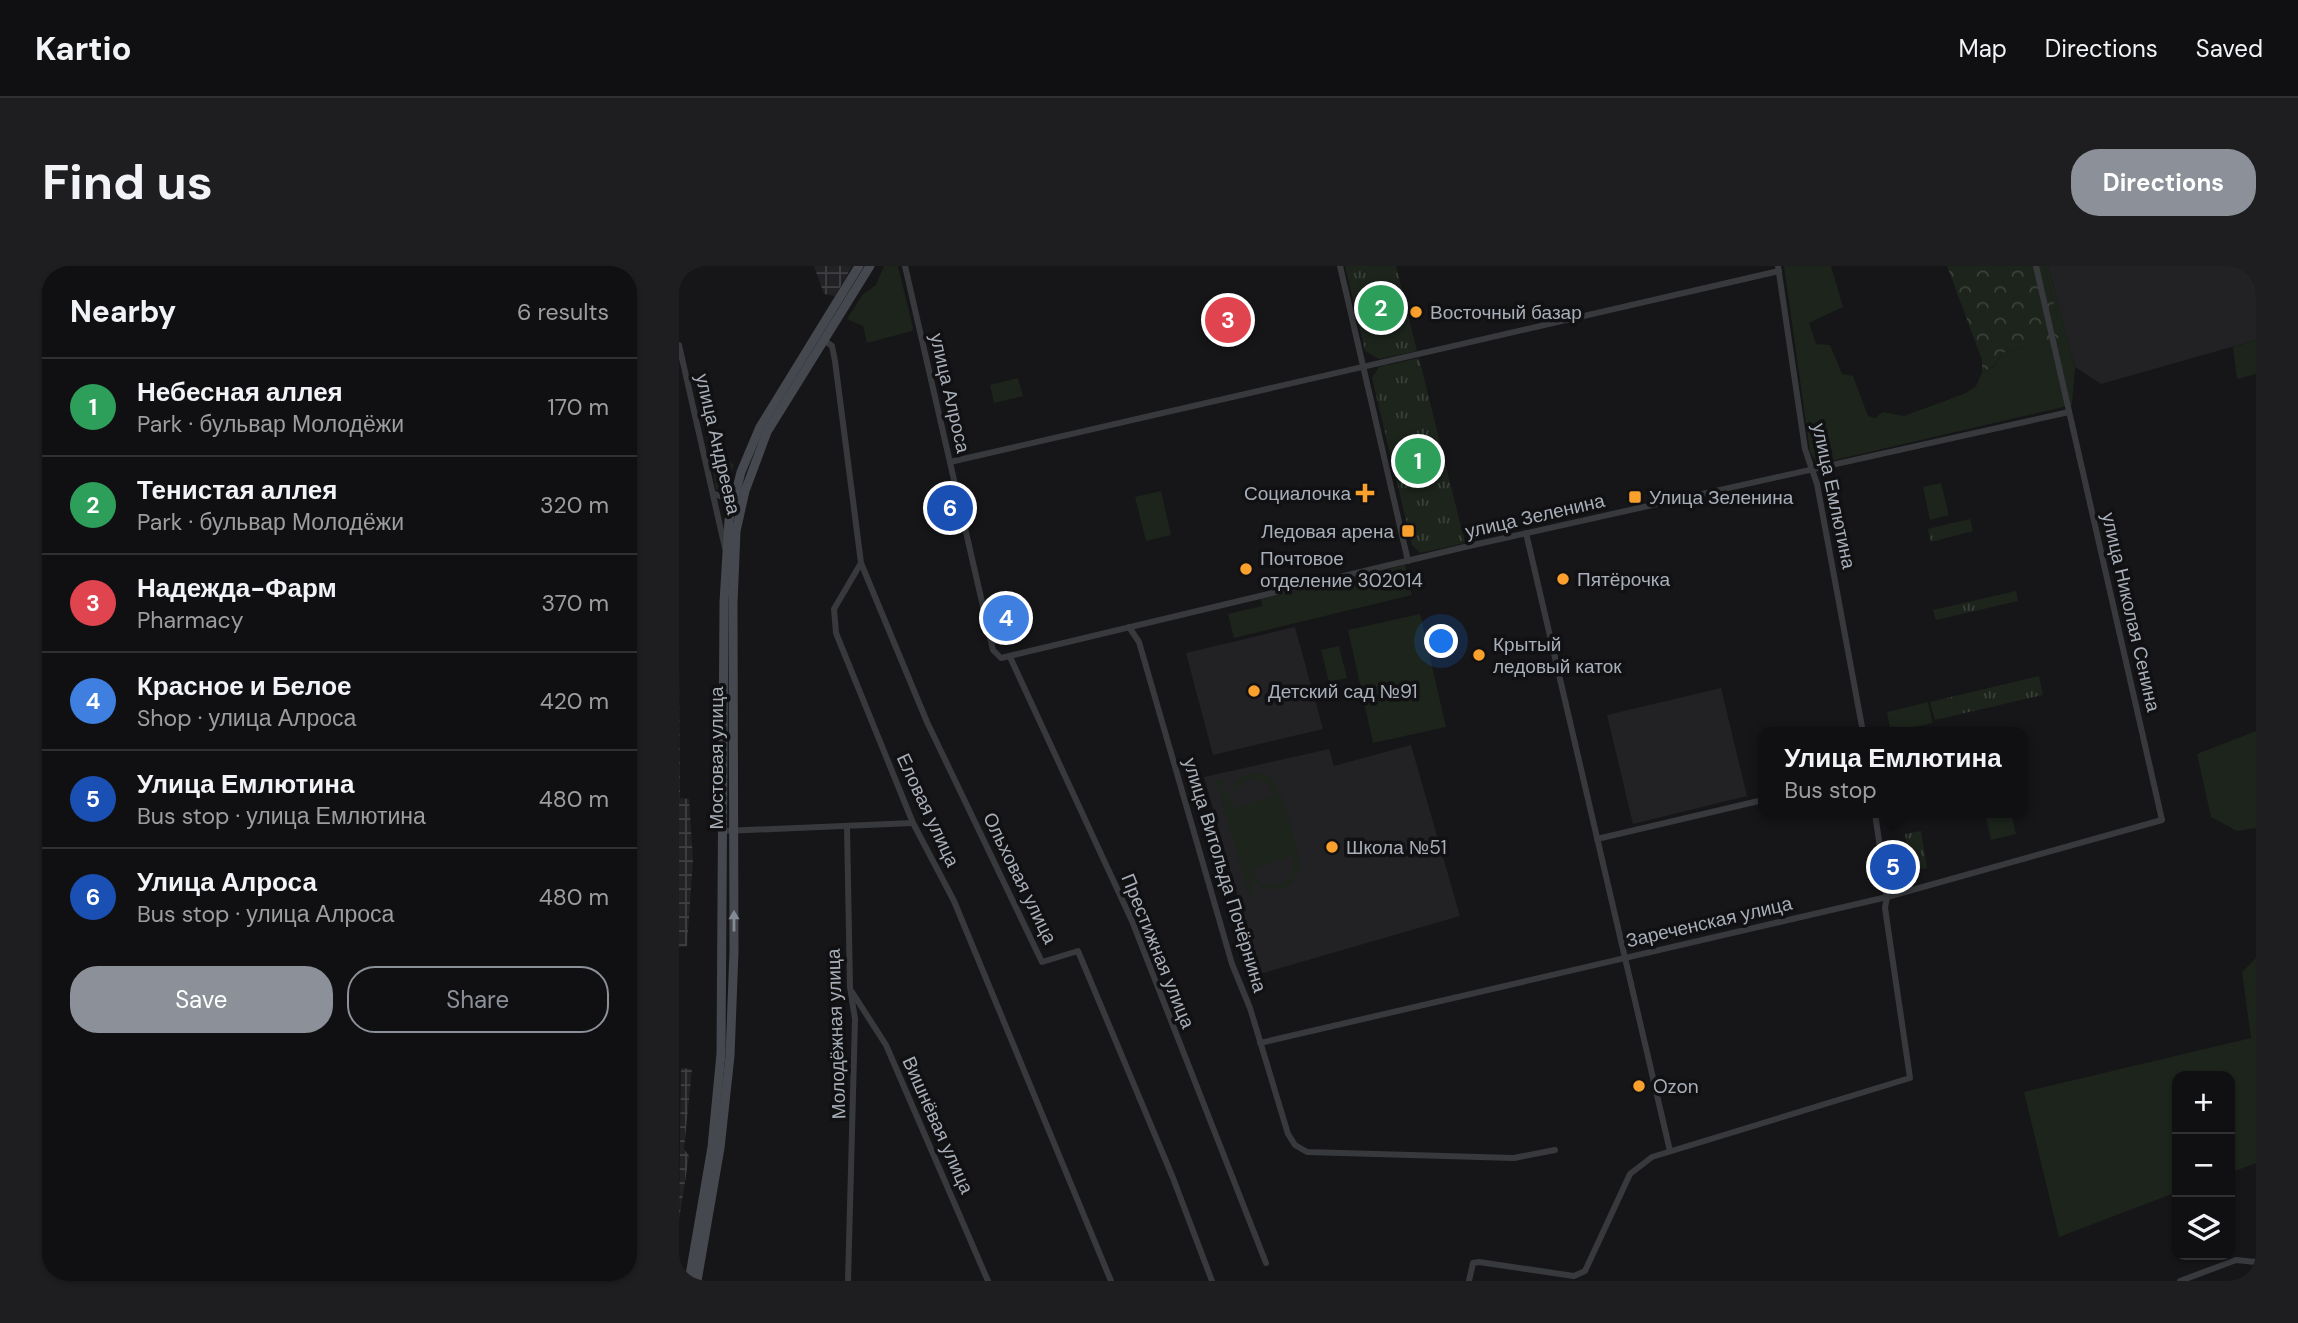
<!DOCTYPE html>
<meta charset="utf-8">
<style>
body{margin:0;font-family:"DM Sans",sans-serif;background:#1e1e20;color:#f1f3f6}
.controls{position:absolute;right:21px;bottom:21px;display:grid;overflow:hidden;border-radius:14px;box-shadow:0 2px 5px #0004}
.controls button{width:63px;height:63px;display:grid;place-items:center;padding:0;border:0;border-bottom:2px solid #303032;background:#101012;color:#f1f3f6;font:35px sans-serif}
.you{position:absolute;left:763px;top:376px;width:24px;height:24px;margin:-18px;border:5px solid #fff;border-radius:50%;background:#1a73e8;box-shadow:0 0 0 10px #1a73e833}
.badge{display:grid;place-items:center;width:46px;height:46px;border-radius:50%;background:#8c9099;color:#fff;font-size:23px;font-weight:700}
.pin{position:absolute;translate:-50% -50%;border:4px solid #fff;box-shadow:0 2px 7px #0006}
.popup{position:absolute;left:1079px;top:461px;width:270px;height:91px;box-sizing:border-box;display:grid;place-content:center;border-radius:14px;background:#101012;filter:drop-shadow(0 2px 5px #0005);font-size:23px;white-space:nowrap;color:#9c9d9f}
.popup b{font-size:26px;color:#f1f3f6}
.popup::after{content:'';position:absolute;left:50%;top:100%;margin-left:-14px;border:14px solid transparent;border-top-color:#101012}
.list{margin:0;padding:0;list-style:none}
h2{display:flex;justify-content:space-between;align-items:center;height:91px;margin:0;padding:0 28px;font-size:30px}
h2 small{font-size:23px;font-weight:400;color:#9c9d9f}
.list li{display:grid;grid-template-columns:46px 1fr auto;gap:21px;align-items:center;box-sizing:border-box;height:98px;padding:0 28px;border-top:2px solid #303032}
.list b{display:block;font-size:26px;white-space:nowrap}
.list p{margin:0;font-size:23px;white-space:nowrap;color:#9c9d9f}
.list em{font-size:23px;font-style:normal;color:#9c9d9f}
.actions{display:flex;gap:14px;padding:21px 28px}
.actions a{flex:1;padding:16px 0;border:2px solid #8c9099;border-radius:28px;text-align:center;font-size:24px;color:#8c9099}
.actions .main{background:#8c9099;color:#fff}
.icon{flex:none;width:38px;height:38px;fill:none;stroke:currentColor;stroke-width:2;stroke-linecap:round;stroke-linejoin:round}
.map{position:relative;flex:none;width:1577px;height:1015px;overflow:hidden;border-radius:28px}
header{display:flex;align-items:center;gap:42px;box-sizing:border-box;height:98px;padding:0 35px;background:#101012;border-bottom:2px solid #303032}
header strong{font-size:33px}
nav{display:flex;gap:38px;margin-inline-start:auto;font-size:24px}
.intro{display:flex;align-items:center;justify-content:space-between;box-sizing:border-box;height:168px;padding:0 42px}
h1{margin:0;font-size:49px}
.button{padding:18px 32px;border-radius:28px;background:#8c9099;color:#fff;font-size:24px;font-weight:700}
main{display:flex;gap:42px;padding:0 42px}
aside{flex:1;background:#101012;border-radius:28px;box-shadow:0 2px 5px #0004}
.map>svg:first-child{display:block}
.built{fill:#222225}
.industrial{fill:url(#industrial-grid)}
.grass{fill:#1c241c;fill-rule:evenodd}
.forest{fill:url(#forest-crowns)}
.park{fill:url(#park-tufts)}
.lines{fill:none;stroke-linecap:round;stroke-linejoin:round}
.street{stroke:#37393d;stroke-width:6}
.secondary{stroke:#45484e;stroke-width:9}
.oneway{fill:#858b94}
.poi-dot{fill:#faa02d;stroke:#111113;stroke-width:2.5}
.labels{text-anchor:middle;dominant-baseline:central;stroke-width:7;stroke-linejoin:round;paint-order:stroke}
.poi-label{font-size:19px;fill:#a8afb9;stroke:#111113;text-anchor:start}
.street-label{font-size:19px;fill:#a8afb9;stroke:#111113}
</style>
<header>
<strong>Kartio</strong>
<nav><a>Map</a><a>Directions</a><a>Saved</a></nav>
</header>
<div class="intro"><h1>Find us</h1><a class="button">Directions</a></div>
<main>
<aside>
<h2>Nearby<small>6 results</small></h2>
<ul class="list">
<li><span class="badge" style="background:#2e9e5b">1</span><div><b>Небесная аллея</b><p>Park · бульвар Молодёжи</p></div><em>170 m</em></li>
<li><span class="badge" style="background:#2e9e5b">2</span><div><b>Тенистая аллея</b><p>Park · бульвар Молодёжи</p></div><em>320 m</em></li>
<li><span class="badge" style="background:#e0444e">3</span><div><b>Надежда-Фарм</b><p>Pharmacy</p></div><em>370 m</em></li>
<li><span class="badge" style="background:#3f7fe0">4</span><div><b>Красное и Белое</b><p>Shop · улица Алроса</p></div><em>420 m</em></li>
<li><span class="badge" style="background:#1a4fb4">5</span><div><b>Улица Емлютина</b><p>Bus stop · улица Емлютина</p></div><em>480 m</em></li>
<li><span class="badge" style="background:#1a4fb4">6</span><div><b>Улица Алроса</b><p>Bus stop · улица Алроса</p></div><em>480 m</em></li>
</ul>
<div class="actions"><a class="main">Save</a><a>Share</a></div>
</aside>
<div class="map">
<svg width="1577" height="1015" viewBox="0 0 1577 1015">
<defs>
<pattern id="industrial-grid" width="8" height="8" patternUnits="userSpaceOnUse" patternTransform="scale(1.75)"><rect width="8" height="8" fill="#222225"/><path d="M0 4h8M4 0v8" fill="none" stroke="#3f4043"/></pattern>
<pattern id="forest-crowns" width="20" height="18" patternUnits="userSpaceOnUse" patternTransform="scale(1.75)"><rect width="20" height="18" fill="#1c241c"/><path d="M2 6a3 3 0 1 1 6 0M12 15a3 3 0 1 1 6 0" fill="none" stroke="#3a413b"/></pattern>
<pattern id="park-tufts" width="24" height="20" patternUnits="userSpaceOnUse" patternTransform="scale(1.75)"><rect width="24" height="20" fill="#1c241c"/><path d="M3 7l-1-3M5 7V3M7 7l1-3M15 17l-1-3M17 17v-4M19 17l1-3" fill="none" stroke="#3a413b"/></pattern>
</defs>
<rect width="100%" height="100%" fill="#161618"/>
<g class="built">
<path d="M1369,0h208v74l-155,44 -26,-17z"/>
<path d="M616,361l28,102 -110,26 -27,-102z"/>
<path d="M1042,422l26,108 -114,28 -26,-109z"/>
<path d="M732,479l49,171 -200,58 -56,-197 125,-28 5,17z"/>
</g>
<g class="industrial">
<path d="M135,0h38l-17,30 -11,-2z"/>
<path d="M0,401l1,131 9,1 4,61 -6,86 -8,1z"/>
<path d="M2,802l11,1 -8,80 5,7 -10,64z"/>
</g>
<g class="grass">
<path d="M205,0h14l15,62 -1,3 -45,12 -4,-17 -16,-7 16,-25 13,-9z"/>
<path d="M1105,0h47l12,41 -34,16 7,21 14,1 12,29 11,2 15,40 7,2 8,-6 21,4 62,-23 10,-7 6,-13 13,-7 7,-13 61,-16 -19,-71h4l27,101 -3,38 -246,57 -10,-1 -6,-9z"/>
<path d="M1577,74v34l-19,5 -4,-32z"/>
<path d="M339,112l5,18 -29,7 -4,-18z"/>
<path d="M31,182l24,17 -12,24 -6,1z"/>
<path d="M1262,217l8,32 -19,5 -7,-33z"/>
<path d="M482,225l10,44 -25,6 -11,-44z"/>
<path d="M726,299l7,30 -178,43 -6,-24 34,-8 -1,-7z"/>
<path d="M741,348l26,113 -73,16 -25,-113z"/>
<path d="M660,380l8,32 -18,4 -8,-32z"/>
<path d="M1249,436l5,21 -42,9 -4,-20z"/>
<path d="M1577,465v97l-19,3 -26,-14 -14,-63z"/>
<path d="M568,508c9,-2 18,-1 25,6 10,9 29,74 27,88 -4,27 -34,26 -49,10l4,15 -5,2 -33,-115 5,-1 7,21 6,-18zM569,513l19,4 9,12 -43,13v-16zM614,590v17l-10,11 -19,1 -8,-6 -5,-11z"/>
<path d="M1306,547h26l5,21 -25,6z"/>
<path d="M1577,692v205l-26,10v-97h-53v116l-118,45 -35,-145 227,-54 -9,-66z"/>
</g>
<path class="forest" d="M1268,0h97l19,71 -61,16 -7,12 -13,8v-13z"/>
<g class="park">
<path d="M666,0h51l21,85 -38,8 -14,-8z"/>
<path d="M740,92l46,185 -45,10 -8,-8 -40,-167 7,-11z"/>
<path d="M1291,253l3,12 -42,11 -3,-13z"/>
<path d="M1337,325l2,10 -82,19 -3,-10z"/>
<path d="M1360,410l4,19 -108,25 -5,-18z"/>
<path d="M1242,565l6,37 -16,2 -6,-36z"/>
</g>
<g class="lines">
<g class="street">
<path d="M226,0l88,384 8,8 468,-112 600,-134"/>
<path d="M661,0l68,295"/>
<path d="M1099,0l27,183 12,35 46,248"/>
<path d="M145,74l8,6 3,15 26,202 -27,46 2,24 77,190 41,78 157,380"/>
<path d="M0,79l46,203"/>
<path d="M271,196l829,-191"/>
<path d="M36,228l12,5 7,-6"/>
<path d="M847,267l144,618"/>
<path d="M182,297l66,159 115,240 36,-11 95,227 39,103"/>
<path d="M450,361l10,15 93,322 18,44 38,126 7,11 12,7 207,6 41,-8"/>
<path d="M331,391l122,264 134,342"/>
<path d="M168,561l3,160 5,32 -7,262"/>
<path d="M45,565l189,-8"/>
<path d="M918,573l166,-39"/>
<path d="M173,726l34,53 102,236"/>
<path d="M581,777l627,-146 275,-77 -126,-554"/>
<path d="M790,1015l4,-18 6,-1 95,14 11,-5 45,-97 22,-17 258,-79 -25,-170 2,-11 -12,-84"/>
<path d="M1501,1015l56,-21 20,2"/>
</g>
<g class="secondary">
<path d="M10,1015l23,-134 9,-93 3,-452 5,-82 12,-48 19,-45 99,-161"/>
<path d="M18,1015l23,-133 10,-92 4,-105 -1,-348 3,-72 9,-40 22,-59 103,-166"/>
</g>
</g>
<defs><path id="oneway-solid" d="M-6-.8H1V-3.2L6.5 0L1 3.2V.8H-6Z" transform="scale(1.75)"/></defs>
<use class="oneway" href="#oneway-solid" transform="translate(55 655) rotate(-90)"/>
<g class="poi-dot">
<circle cx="737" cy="46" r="7"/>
<path d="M682.5 216.5h7v7h7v7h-7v7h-7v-7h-7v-7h7z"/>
<rect x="949" y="224" width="14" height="14" rx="3.5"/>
<rect x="722" y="258" width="14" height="14" rx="3.5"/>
<circle cx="567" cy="303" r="7"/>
<circle cx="884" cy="313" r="7"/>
<circle cx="800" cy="389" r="7"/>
<circle cx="575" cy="425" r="7"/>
<circle cx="653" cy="581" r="7"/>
<circle cx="960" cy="820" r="7"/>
</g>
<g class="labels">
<g class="poi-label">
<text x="751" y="46">Восточный базар</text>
<text x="672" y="227" text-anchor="end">Социалочка</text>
<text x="970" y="231">Улица Зеленина</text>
<text x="715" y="265" text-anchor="end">Ледовая арена</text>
<text x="581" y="292">Почтовое<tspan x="581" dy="22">отделение 302014</tspan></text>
<text x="898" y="313">Пятёрочка</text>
<text x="814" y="378">Крытый<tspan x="814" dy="22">ледовый каток</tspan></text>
<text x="589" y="425">Детский сад №91</text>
<text x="667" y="581">Школа №51</text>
<text x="974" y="820">Ozon</text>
</g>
<g class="street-label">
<text transform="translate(271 127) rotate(77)">улица Алроса</text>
<text transform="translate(39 178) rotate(77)">улица Андреева</text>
<text transform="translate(1155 230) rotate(78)">улица Емлютина</text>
<text transform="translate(856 250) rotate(-13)">улица Зеленина</text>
<text transform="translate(1452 346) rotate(77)">улица Николая Сенина</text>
<text transform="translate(37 492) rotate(-90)">Мостовая улица</text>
<text transform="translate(249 544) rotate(65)">Еловая улица</text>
<text transform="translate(546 609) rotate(73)">улица Витольда Почёрнина</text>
<text transform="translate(341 612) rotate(64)">Ольховая улица</text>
<text transform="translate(1030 656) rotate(-13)">Зареченская улица</text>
<text transform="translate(479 685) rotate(68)">Престижная улица</text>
<text transform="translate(157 768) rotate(-92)">Молодёжная улица</text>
<text transform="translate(259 859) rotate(66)">Вишнёвая улица</text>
</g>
</g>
</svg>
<div class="controls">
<button>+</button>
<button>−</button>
<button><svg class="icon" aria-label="layers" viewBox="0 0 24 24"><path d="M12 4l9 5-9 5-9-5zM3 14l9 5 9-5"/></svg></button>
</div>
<div class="you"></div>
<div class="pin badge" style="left:739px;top:195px;background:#2e9e5b">1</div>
<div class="pin badge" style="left:702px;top:42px;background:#2e9e5b">2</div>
<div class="pin badge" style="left:549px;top:54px;background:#e0444e">3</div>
<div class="pin badge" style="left:327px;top:352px;background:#3f7fe0">4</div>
<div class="pin badge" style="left:1214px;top:601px;background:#1a4fb4">5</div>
<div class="popup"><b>Улица Емлютина</b>Bus stop</div>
<div class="pin badge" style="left:271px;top:242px;background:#1a4fb4">6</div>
</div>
</main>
